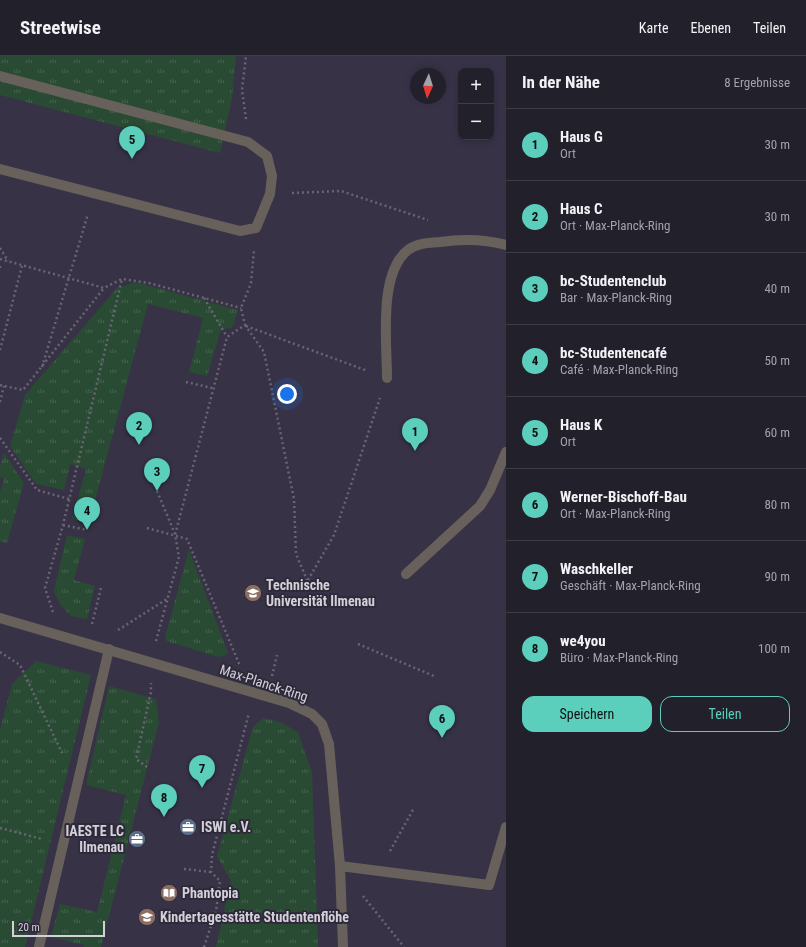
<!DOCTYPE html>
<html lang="de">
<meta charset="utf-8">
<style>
body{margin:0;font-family:"Roboto Condensed",sans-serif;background:#2e2d37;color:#f1f3f6}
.controls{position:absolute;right:12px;top:12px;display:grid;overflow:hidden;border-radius:8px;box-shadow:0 2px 6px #0003}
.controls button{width:36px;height:36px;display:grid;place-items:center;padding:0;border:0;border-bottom:1px solid #3f3e47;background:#22202b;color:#f1f3f6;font:20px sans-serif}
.compass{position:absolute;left:410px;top:12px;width:36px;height:36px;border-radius:50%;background:#22202b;box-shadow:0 2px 6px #0003;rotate:184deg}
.scale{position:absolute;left:12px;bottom:10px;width:93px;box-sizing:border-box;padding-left:4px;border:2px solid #d3d0da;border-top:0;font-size:11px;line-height:14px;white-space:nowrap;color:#d3d0da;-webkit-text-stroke:3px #2e2a39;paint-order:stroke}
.you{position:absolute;left:287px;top:338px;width:14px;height:14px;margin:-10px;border:3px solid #fff;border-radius:50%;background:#1a73e8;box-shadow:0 0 0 6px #1a73e833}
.badge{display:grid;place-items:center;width:26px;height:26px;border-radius:50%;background:#5bcebc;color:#111;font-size:13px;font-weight:700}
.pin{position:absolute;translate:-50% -33px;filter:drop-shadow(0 1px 2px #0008)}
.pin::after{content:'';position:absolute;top:21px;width:14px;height:12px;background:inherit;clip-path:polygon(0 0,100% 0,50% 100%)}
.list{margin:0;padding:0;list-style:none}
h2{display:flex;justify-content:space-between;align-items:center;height:52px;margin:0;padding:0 16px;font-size:17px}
h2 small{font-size:13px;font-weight:400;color:#a2a3a9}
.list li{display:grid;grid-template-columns:26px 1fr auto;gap:12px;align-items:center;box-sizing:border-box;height:72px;padding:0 16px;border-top:1px solid #3f3e47}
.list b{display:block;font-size:15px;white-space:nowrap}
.list p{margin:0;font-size:13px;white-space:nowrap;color:#a2a3a9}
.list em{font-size:13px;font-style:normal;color:#a2a3a9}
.actions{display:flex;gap:8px;padding:12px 16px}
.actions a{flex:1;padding:9px 0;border:1px solid #5bcebc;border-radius:12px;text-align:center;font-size:14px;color:#5bcebc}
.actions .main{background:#5bcebc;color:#111}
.map{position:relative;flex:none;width:506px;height:891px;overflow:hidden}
header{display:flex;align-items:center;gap:24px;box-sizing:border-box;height:56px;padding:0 20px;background:#22202b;border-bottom:1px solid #3f3e47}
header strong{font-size:19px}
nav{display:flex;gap:22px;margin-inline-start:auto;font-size:14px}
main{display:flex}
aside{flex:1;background:#22202b}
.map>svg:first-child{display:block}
.built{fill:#383247;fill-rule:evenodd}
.grass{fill:url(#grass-tufts)}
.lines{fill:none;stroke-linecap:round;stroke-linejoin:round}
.path{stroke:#696572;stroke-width:2.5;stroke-dasharray:2 3;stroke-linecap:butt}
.minor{stroke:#68615b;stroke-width:10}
.labels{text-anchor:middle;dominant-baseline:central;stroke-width:4;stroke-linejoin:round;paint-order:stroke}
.poi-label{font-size:14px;font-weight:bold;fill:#d3d0da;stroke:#2e2a39;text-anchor:start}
.street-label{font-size:14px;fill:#d3d0da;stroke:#2e2a39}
</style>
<header>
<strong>Streetwise</strong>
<nav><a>Karte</a><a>Ebenen</a><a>Teilen</a></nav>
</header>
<main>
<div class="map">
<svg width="506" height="891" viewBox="0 0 506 891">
<defs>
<pattern id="grass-tufts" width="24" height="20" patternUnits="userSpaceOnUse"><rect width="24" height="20" fill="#294b33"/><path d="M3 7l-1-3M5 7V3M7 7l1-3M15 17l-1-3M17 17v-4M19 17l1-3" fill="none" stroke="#476450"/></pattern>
</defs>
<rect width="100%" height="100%" fill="#2e2a39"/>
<path class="built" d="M0,0h506v891h-506zM461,15h30v66h-30zM416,18h24v24h-24z"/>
<g class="grass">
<path d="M0,0h236l-4,42 -12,55 -220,-58z"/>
<path d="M135,226l103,28 -6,18 -11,1 -14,47 -18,-4 14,-54 -55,-14 -59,219 -17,-4 14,-50 -16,-5 -6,26 -28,-6 -26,-38 15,-51 91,-106z"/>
<path d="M4,397l20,30 -17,60 -7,-2v-49l4,-13 -4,-2v-11z"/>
<path d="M67,479l18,4 -11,41 21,6 -8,33 -16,-3 -11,-12 -6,-13z"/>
<path d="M189,494l39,103 -4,3 -6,1 -52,-16 -1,-4z"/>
<path d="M36,605l55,14 -66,272h-25v-217l12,-46z"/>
<path d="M109,630l47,13 3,23 -58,225h-18l1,-2 -33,-8 9,-33 37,8 29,-117 -40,-10z"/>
<path d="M263,662l17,4 18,10 14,41 6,174h-102l15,-66 -14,-25 36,-129z"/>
</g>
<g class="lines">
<g class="path">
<path d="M246,63l-4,-29 4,-34"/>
<path d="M292,137l49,-2 87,29"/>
<path d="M0,192l8,13"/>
<path d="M0,203l104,29 18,-9 27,4 92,25"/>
<path d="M0,210v4"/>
<path d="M204,242l23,39"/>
<path d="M245,269l19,27 30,147 2,55 11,26"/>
<path d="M246,270l119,44"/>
<path d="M0,294l22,-84"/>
<path d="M42,311l46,-153"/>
<path d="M186,326l26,6"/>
<path d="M0,329l23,5 81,-102"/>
<path d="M0,346l4,-16"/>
<path d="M0,382l37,52 32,9"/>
<path d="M157,435l18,43"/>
<path d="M63,469l24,5"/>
<path d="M147,472l40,11 53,127"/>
<path d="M308,524l26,-45 46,-137"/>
<path d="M53,556l-8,-24 18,-63 59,-246"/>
<path d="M92,568l9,-36"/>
<path d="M118,574l49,-31"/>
<path d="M156,585l23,-84 -4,-22 52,-198 18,-12 -4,-17 10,-25 3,-33"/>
<path d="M358,588l76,32"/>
<path d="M0,596l20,13 42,88"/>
<path d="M272,620l5,-21"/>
<path d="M147,711l-11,-8 15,-67v-9"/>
<path d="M0,772l42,11"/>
<path d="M390,795l24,-43"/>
<path d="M184,813l27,3"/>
<path d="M363,840l41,51"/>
<path d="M204,891l12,-36 4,-30 -9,-9 1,-17 37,-142"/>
</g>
<g class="minor">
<path d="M0,20l248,66 19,14 5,20 -2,18 -14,34 -16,3 -240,-62"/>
<path d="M387,322c0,-34 -9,-105 21,-128 9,-7 21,-7 32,-8 22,-3 44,-3 66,3"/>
<path d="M406,518l74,-68 10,-16 16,-38"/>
<path d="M0,562l289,85 23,11 10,10 7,20 11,122 3,81"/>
<path d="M340,810l149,19 17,-58"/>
<path d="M39,891l70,-298"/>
</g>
</g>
<defs>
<symbol id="university-disc" viewBox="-11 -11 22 22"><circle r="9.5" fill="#8d6e63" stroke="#2e2a39"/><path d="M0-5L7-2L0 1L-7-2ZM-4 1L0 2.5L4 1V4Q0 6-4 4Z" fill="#fff"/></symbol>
<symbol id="office-disc" viewBox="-11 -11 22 22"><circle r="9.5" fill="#5c6f8a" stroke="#2e2a39"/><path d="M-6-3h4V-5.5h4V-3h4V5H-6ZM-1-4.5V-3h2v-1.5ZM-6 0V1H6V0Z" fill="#fff"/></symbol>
<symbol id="library-disc" viewBox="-11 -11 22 22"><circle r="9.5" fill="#8d6e63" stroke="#2e2a39"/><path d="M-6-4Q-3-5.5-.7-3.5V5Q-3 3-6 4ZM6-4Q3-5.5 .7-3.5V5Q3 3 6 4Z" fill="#fff"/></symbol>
<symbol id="school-disc" viewBox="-11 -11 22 22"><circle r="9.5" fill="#8d6e63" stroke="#2e2a39"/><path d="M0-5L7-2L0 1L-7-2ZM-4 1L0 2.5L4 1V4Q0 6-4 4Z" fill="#fff"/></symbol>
</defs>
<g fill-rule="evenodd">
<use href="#university-disc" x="243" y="527" width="20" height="20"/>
<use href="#office-disc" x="178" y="761" width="20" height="20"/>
<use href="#office-disc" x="127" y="773" width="20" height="20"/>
<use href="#library-disc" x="159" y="827" width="20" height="20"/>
<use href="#school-disc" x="137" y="851" width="20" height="20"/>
</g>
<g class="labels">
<g class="poi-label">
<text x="266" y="529">Technische<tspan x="266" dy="16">Universität Ilmenau</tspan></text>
<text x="201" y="771">ISWI e.V.</text>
<text x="124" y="775" text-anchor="end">IAESTE LC<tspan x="124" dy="16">Ilmenau</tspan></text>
<text x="182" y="837">Phantopia</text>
<text x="160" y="861">Kindertagesstätte Studentenflöhe</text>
</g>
<g class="street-label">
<text transform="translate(264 627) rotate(18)">Max-Planck-Ring</text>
</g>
</g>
</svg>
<div class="controls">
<button>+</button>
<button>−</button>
</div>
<svg class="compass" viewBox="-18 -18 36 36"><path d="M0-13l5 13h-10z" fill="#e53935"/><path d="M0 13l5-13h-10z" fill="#a2a3a9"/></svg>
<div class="scale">20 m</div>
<div class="you"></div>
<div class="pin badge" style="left:415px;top:395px">1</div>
<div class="pin badge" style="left:139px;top:389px">2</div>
<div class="pin badge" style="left:157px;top:435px">3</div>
<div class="pin badge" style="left:87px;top:474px">4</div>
<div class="pin badge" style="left:132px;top:103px">5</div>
<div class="pin badge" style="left:442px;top:682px">6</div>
<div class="pin badge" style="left:202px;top:732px">7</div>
<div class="pin badge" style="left:164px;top:761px">8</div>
</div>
<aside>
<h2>In der Nähe<small>8 Ergebnisse</small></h2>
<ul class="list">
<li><span class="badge">1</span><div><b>Haus G</b><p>Ort</p></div><em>30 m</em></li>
<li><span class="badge">2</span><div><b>Haus C</b><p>Ort · Max-Planck-Ring</p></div><em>30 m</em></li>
<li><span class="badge">3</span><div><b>bc-Studentenclub</b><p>Bar · Max-Planck-Ring</p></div><em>40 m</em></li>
<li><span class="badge">4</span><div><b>bc-Studentencafé</b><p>Café · Max-Planck-Ring</p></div><em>50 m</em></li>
<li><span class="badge">5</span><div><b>Haus K</b><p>Ort</p></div><em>60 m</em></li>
<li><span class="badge">6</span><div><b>Werner-Bischoff-Bau</b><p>Ort · Max-Planck-Ring</p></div><em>80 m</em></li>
<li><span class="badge">7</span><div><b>Waschkeller</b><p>Geschäft · Max-Planck-Ring</p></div><em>90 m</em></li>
<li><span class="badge">8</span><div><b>we4you</b><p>Büro · Max-Planck-Ring</p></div><em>100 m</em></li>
</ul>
<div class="actions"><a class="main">Speichern</a><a>Teilen</a></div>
</aside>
</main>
